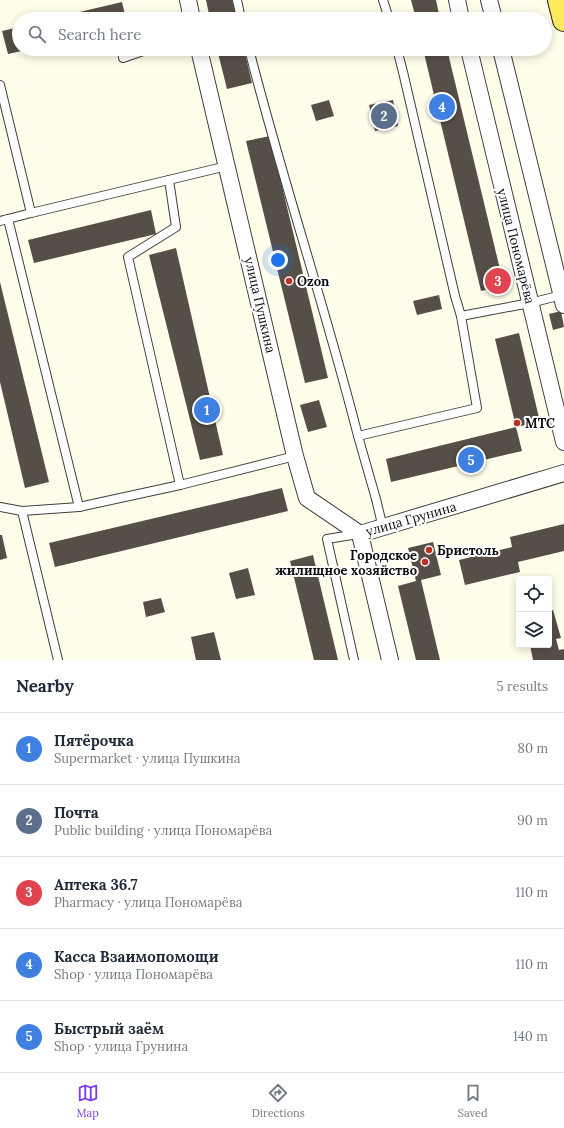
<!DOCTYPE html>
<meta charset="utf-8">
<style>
body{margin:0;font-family:Lora,serif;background:#f6f6f7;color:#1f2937}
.controls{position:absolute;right:12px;bottom:12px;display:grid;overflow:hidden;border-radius:4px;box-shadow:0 2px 10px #0003}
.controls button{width:36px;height:36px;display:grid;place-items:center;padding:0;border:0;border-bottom:1px solid #e0e1e3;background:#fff;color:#1f2937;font:20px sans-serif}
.you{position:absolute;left:278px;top:260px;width:14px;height:14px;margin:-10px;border:3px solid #fff;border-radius:50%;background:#1a73e8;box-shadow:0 0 0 6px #1a73e833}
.badge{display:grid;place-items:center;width:26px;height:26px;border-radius:50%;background:#7c3aed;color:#fff;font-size:13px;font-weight:700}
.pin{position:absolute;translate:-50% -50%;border:2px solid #fff;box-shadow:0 1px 4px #0006}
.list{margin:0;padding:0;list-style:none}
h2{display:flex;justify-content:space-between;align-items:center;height:52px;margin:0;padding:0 16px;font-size:17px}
h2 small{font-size:13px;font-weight:400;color:#747a83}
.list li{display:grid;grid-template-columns:26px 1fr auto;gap:12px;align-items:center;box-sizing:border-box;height:72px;padding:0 16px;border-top:1px solid #e0e1e3}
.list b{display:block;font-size:15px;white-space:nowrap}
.list p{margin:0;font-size:13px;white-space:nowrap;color:#747a83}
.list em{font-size:13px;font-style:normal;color:#747a83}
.icon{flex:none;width:22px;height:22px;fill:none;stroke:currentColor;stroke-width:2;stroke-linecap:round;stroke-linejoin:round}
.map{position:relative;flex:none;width:564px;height:660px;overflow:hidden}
.search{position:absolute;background:#fff;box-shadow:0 2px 10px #0003;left:12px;right:12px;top:12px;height:44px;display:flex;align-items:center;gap:10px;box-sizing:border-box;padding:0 14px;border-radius:22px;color:#747a83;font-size:15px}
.sheet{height:412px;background:#fff}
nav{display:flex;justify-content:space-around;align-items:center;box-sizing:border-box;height:56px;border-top:1px solid #e0e1e3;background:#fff;font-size:11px;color:#747a83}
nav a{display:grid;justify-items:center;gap:2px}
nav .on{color:#7c3aed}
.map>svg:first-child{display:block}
.building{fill:#554f48}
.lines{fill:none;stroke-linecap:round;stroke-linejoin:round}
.lane-casing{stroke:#3f3f3f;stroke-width:10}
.street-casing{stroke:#3f3f3f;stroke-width:18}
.primary-casing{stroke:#1d1d1d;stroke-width:24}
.lane{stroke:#fff;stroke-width:8}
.street{stroke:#fff;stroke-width:16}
.primary{stroke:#fce95e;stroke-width:22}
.poi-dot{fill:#be2e21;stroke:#fff;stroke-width:1.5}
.labels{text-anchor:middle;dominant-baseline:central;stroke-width:4;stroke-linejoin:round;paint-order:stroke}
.street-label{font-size:13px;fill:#0c0c0c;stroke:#fff}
.poi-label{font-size:13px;font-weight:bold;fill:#0c0c0c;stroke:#fff;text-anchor:start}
</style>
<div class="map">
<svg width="564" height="660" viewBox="0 0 564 660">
<rect width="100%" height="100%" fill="#fffeeb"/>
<g class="building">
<path d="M206,0h26l5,19h-27z"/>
<path d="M411,0h25l4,19h-24z"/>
<path d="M122,2l4,17h-72v-1z"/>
<path d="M19,27v22l7,1 -18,4 -6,-23z"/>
<path d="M217,49h27l8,34 -25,6z"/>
<path d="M423,49h24l57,237 -23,5z"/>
<path d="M329,100l5,16 -18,5 -5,-16z"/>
<path d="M393,100l5,26 -23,5 -6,-26z"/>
<path d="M270,136l58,242 -23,5 -59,-242z"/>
<path d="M151,210l5,24 -122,29 -6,-23z"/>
<path d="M176,248l47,207 -23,5 -51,-205z"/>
<path d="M0,282l49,200 -24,6 -25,-106z"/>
<path d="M439,295l3,14 -25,6 -4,-14z"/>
<path d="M561,311l3,16 -11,3 -4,-16z"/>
<path d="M519,333l21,89 -24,5 -21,-88z"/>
<path d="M319,400l8,27 -19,5 -8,-27z"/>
<path d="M516,427l6,24 -131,31 -5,-23z"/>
<path d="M282,488l6,23 -233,56 -6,-24z"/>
<path d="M564,524v27l-46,11 2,10 -55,13 -6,-25 53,-13 -2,-10z"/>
<path d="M0,535h2l5,23 -7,2z"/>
<path d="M433,542l8,33 -20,5 19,80h-24l-18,-74 18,-5 -8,-33z"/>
<path d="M313,555l25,105h-24l-24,-99z"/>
<path d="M248,568l7,27 -19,4 -7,-26z"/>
<path d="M161,598l4,14 -19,5 -3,-15z"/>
<path d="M553,610l8,28 -5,1 3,11 5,-1v11h-31l-3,-15h19v-34z"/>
<path d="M214,632l7,28h-25l-5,-23z"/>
</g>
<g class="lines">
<defs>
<g id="lane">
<path d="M237,0l4,19"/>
<path d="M383,0l6,19"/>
<path d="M249,49c33,130 76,257 109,387"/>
<path d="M123,58l26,-9"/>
<path d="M0,85l31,128 196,-47"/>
<path d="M169,180l7,47 -48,30 52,228"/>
<path d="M31,213l-23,6 71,288"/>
<path d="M0,221l8,-2"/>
<path d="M461,316l69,-13 32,-8"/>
<path d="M0,507l22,4 57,-4 101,-22 115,-29"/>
<path d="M22,511l36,149"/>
<path d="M383,528l-7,-29 -18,-63 119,-28 -16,-92 -6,-20 -52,-224 -6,-23"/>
<path d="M354,660l-27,-121 31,-5"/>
</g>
<g id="street">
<path d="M188,0l4,19"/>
<path d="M457,0l4,19"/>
<path d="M489,0l5,19"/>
<path d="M199,49l96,407 12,42 53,36"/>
<path d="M469,49l95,393"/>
<path d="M501,49l63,256"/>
<path d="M390,660l-30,-126 204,-61"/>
</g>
<path id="primary" d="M559,0l5,20"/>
</defs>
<use href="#lane" class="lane-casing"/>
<use href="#street" class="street-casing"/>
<use href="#primary" class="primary-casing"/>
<use href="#lane" class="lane"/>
<use href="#street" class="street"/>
<use href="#primary" class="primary"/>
</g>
<g class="poi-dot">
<circle cx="289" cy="281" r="4"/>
<circle cx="517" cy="423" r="4"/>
<circle cx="429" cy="550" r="4"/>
<circle cx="425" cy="562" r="4"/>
</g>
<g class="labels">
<g class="street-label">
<text transform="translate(516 246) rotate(76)">улица Пономарёва</text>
<text transform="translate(260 305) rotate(77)">улица Пушкина</text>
<text transform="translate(411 519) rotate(-16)">улица Грунина</text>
</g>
<g class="poi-label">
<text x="297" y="281">Ozon</text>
<text x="525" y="423">МТС</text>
<text x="437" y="550">Бристоль</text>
<text x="417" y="555" text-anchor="end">Городское<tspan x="417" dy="15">жилищное хозяйство</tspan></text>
</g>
</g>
</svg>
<div class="controls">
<button><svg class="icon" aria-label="locate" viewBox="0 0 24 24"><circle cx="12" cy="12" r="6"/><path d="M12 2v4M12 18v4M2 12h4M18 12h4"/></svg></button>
<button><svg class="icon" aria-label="layers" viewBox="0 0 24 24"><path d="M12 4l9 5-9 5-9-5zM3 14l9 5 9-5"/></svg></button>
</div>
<div class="you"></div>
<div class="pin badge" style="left:207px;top:410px;background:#3f7fe0">1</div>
<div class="pin badge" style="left:384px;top:116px;background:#5c6f8a">2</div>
<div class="pin badge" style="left:498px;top:281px;background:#e0444e">3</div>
<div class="pin badge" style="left:442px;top:107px;background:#3f7fe0">4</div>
<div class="pin badge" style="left:471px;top:460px;background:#3f7fe0">5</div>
<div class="search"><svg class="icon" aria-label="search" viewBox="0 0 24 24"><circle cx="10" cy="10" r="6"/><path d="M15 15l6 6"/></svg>Search here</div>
</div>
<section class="sheet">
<h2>Nearby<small>5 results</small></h2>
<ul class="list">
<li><span class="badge" style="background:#3f7fe0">1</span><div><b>Пятёрочка</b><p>Supermarket · улица Пушкина</p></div><em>80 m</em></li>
<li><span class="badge" style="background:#5c6f8a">2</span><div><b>Почта</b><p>Public building · улица Пономарёва</p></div><em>90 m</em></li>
<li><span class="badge" style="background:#e0444e">3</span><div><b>Аптека 36.7</b><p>Pharmacy · улица Пономарёва</p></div><em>110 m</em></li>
<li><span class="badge" style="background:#3f7fe0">4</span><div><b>Касса Взаимопомощи</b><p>Shop · улица Пономарёва</p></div><em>110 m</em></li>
<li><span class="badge" style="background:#3f7fe0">5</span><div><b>Быстрый заём</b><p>Shop · улица Грунина</p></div><em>140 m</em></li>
</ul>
</section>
<nav>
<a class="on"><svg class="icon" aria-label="map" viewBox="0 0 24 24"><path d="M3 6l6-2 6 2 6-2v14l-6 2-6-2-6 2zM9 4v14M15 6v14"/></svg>Map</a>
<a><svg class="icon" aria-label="directions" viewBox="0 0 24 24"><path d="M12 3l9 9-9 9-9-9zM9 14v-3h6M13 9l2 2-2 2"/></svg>Directions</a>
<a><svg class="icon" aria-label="saved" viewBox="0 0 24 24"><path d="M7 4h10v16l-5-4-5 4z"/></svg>Saved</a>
</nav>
